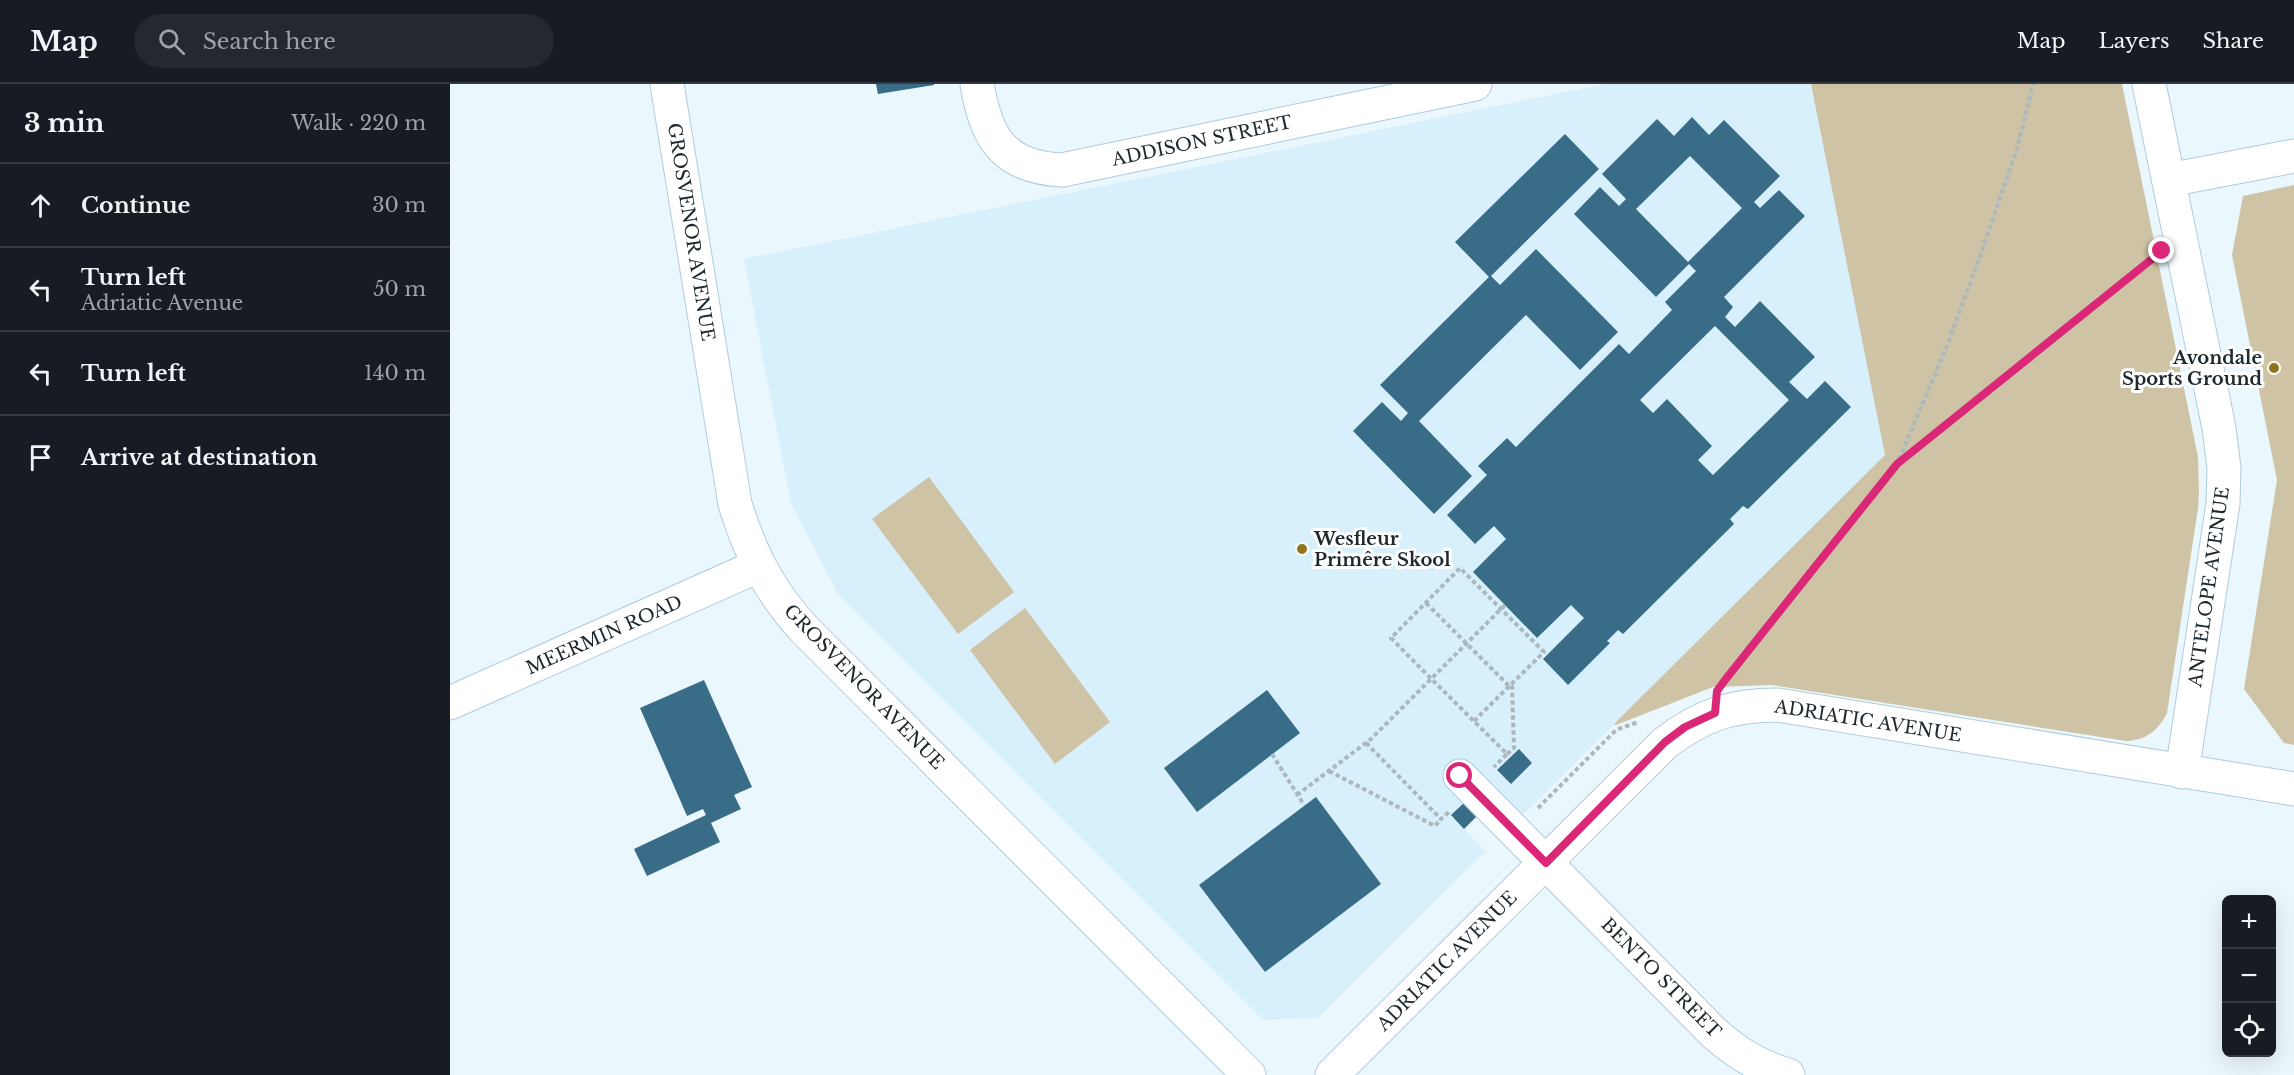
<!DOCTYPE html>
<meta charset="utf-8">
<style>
body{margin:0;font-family:"Libre Baskerville",serif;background:#242831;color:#f1f3f6}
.controls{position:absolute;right:18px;bottom:18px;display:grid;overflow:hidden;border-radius:9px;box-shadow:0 6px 24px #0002}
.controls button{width:54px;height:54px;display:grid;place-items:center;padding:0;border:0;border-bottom:2px solid #363941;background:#171b24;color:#f1f3f6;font:30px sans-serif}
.stop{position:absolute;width:18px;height:18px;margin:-14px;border:4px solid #db2777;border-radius:50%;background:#fff}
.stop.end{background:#db2777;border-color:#fff;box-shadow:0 2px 6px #0008}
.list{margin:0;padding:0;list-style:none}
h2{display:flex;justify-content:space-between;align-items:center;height:78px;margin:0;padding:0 24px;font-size:26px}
h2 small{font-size:20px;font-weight:400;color:#9ea1a6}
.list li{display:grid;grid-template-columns:39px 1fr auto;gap:18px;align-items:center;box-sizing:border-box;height:84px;padding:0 24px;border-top:2px solid #363941}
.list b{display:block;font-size:22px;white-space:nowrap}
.list p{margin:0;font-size:20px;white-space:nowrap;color:#9ea1a6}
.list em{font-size:20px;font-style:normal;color:#9ea1a6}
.icon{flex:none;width:33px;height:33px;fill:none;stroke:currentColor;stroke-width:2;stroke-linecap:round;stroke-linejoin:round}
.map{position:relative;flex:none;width:1844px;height:991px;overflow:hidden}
header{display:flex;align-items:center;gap:36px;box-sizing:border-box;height:84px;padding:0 30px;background:#171b24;border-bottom:2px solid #363941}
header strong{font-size:28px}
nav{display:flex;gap:33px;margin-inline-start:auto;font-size:21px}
.search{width:420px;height:54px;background:#242831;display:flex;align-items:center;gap:15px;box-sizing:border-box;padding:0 21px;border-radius:33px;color:#9ea1a6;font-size:22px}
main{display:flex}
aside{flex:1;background:#171b24}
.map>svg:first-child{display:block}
.built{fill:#d8effc}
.green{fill:#cec3a4}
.building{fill:#396d87;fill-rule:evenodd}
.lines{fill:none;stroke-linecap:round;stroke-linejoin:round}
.minor-casing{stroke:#aeccdd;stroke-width:35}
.path{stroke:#abb8be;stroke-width:4;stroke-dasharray:4.5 3;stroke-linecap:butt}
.minor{stroke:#fff;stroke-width:33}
.route{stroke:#db2777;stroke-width:8}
.poi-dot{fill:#8f751b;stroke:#fff;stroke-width:2}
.labels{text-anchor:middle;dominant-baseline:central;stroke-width:6;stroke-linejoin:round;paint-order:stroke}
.street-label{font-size:18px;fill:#1d292f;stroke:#fff}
.poi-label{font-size:18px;font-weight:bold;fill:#1d292f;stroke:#fff;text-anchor:end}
</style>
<header>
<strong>Map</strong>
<div class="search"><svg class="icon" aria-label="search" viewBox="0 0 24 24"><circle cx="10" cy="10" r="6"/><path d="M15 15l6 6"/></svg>Search here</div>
<nav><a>Map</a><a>Layers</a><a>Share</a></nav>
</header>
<main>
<aside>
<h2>3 min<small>Walk · 220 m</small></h2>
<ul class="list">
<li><svg class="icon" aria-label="ahead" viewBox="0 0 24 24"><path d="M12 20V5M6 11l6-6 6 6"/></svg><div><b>Continue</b></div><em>30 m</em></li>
<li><svg class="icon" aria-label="left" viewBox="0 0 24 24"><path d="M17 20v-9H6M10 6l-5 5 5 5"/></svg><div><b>Turn left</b><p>Adriatic Avenue</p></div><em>50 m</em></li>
<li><svg class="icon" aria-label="left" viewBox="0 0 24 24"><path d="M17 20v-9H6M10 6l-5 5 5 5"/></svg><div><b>Turn left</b></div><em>140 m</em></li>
<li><svg class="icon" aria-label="arrive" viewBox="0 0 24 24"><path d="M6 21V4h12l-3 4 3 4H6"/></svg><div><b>Arrive at destination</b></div></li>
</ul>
</aside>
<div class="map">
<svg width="1844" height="991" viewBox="0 0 1844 991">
<rect width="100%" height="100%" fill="#eaf7fd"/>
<path class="built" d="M1155,0h206l74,371 -365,363 -22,-22 -34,33 22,22 -168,167 -55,2 -425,-426 -47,-90 -47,-245z"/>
<g class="green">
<path d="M1361,0h311l76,373 1,35 -1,16 -31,205c-9,18 -21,27 -41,28l-354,-56 -59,2 -97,38 -2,-1 271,-269z"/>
<path d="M1844,101v560l-10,-2 -40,-54 33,-209 -45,-225 11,-59z"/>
<path d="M479,393l85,115 -56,42 -86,-115z"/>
<path d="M575,524l85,114 -55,42 -85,-114z"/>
</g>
<g class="building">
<path d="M426,0h58v1l-56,9z"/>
<path d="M1242,33l17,18 15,-15 56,56 -26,26 6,6 19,-18 26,26 -81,81 9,10 -8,10 10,10 25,-26 55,56 -26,25 18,17 18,-18 26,26 -103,102 -5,-3 -13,13 4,5 -111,110 -5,-4 -11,11 3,2 -42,42 -25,-26 41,-41 -13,-13 -34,33 -64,-66 33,-33 -12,-13 -19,18 -28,-29 40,-40 -9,-9 29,-28 9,9 103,-103 10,10 43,-44 -7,-8 31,-31 -7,-7 -33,33 -82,-83 26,-27 19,19 7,-7 -24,-25 55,-55 17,17zM1240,72l52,52 -54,54 -52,-53zM1265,242l74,74 -76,75 -15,-15 14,-14 -45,-47 -14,14 -13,-13z"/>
<path d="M1115,50l34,35 -108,107 9,9 36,-36 82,83 -38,38 -54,-55 -107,106 53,55 -38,38 -81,-83 29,-29 19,19 7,-8 -28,-28 109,-108 -34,-35z"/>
<path d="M254,596l48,107 -18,8 7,14 -30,14 9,19 -73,34 -13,-27 72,-34 -3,-6 -16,7 -47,-108z"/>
<path d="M817,606l33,43 -103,79 -33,-44z"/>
<path d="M1069,665l13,14 -21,21 -14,-14z"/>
<path d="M866,713l65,87 -116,88 -66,-87z"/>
<path d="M1015,718l13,13 -14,14 -13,-14z"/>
</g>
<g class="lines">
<defs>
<g id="minor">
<path d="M217,0l68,420c16,51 34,87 70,126l444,445"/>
<path d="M527,0c9,54 26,83 85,86l413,-86"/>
<path d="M1699,0l70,344 5,40 -1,36 -41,268"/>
<path d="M1719,96l125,-24"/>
<path d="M0,619l308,-137"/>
<path d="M1010,692l254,257c23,20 45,34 74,42"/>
<path d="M882,991l333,-332c37,-28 66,-38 113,-38l516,84"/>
</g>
</defs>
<use href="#minor" class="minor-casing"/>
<g class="path">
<path d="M1448,380l253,-204"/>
<path d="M976,519l83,83"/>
<path d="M1277,593l170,-213 50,-118 35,-95 36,-106 15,-61"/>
<path d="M1024,637l70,-69 -84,-84 -69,70c38,39 77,77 116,116l-13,13"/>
<path d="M916,659l75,76 9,-8"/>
<path d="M822,670l32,51"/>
<path d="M1057,670l7,-6 -2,-63"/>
<path d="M879,687l106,55 6,-7"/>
<path d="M847,711l74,-56 134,-134"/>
<path d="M1088,724l78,-78 22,-8"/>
</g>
<use href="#minor" class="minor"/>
</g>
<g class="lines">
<path class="route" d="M1010,692l86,87 119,-121 20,-15 30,-14 2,-22 8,-11 172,-216 265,-213"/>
</g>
<g class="poi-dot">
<circle cx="1824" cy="284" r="6"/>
<circle cx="852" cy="465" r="6"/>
</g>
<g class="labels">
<g class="street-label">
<text transform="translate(752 57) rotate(-12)">ADDISON STREET</text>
<text transform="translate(241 148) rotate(81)">GROSVENOR AVENUE</text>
<text transform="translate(1759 503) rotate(-82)">ANTELOPE AVENUE</text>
<text transform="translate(154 551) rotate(-24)">MEERMIN ROAD</text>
<text transform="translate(414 603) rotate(46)">GROSVENOR AVENUE</text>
<text transform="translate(1418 637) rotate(9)">ADRIATIC AVENUE</text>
<text transform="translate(997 877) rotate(-45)">ADRIATIC AVENUE</text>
<text transform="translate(1211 894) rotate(45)">BENTO STREET</text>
</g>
<g class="poi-label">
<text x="1812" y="274">Avondale<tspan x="1812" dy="21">Sports Ground</tspan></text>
<text x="864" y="455" text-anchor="start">Wesfleur<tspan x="864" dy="21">Primêre Skool</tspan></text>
</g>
</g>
</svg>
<div class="controls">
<button>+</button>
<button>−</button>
<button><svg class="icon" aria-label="locate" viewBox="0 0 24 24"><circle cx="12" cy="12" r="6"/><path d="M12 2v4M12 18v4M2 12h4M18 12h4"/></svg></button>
</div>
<div class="stop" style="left:1010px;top:692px"></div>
<div class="stop end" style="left:1712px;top:167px"></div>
</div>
</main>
